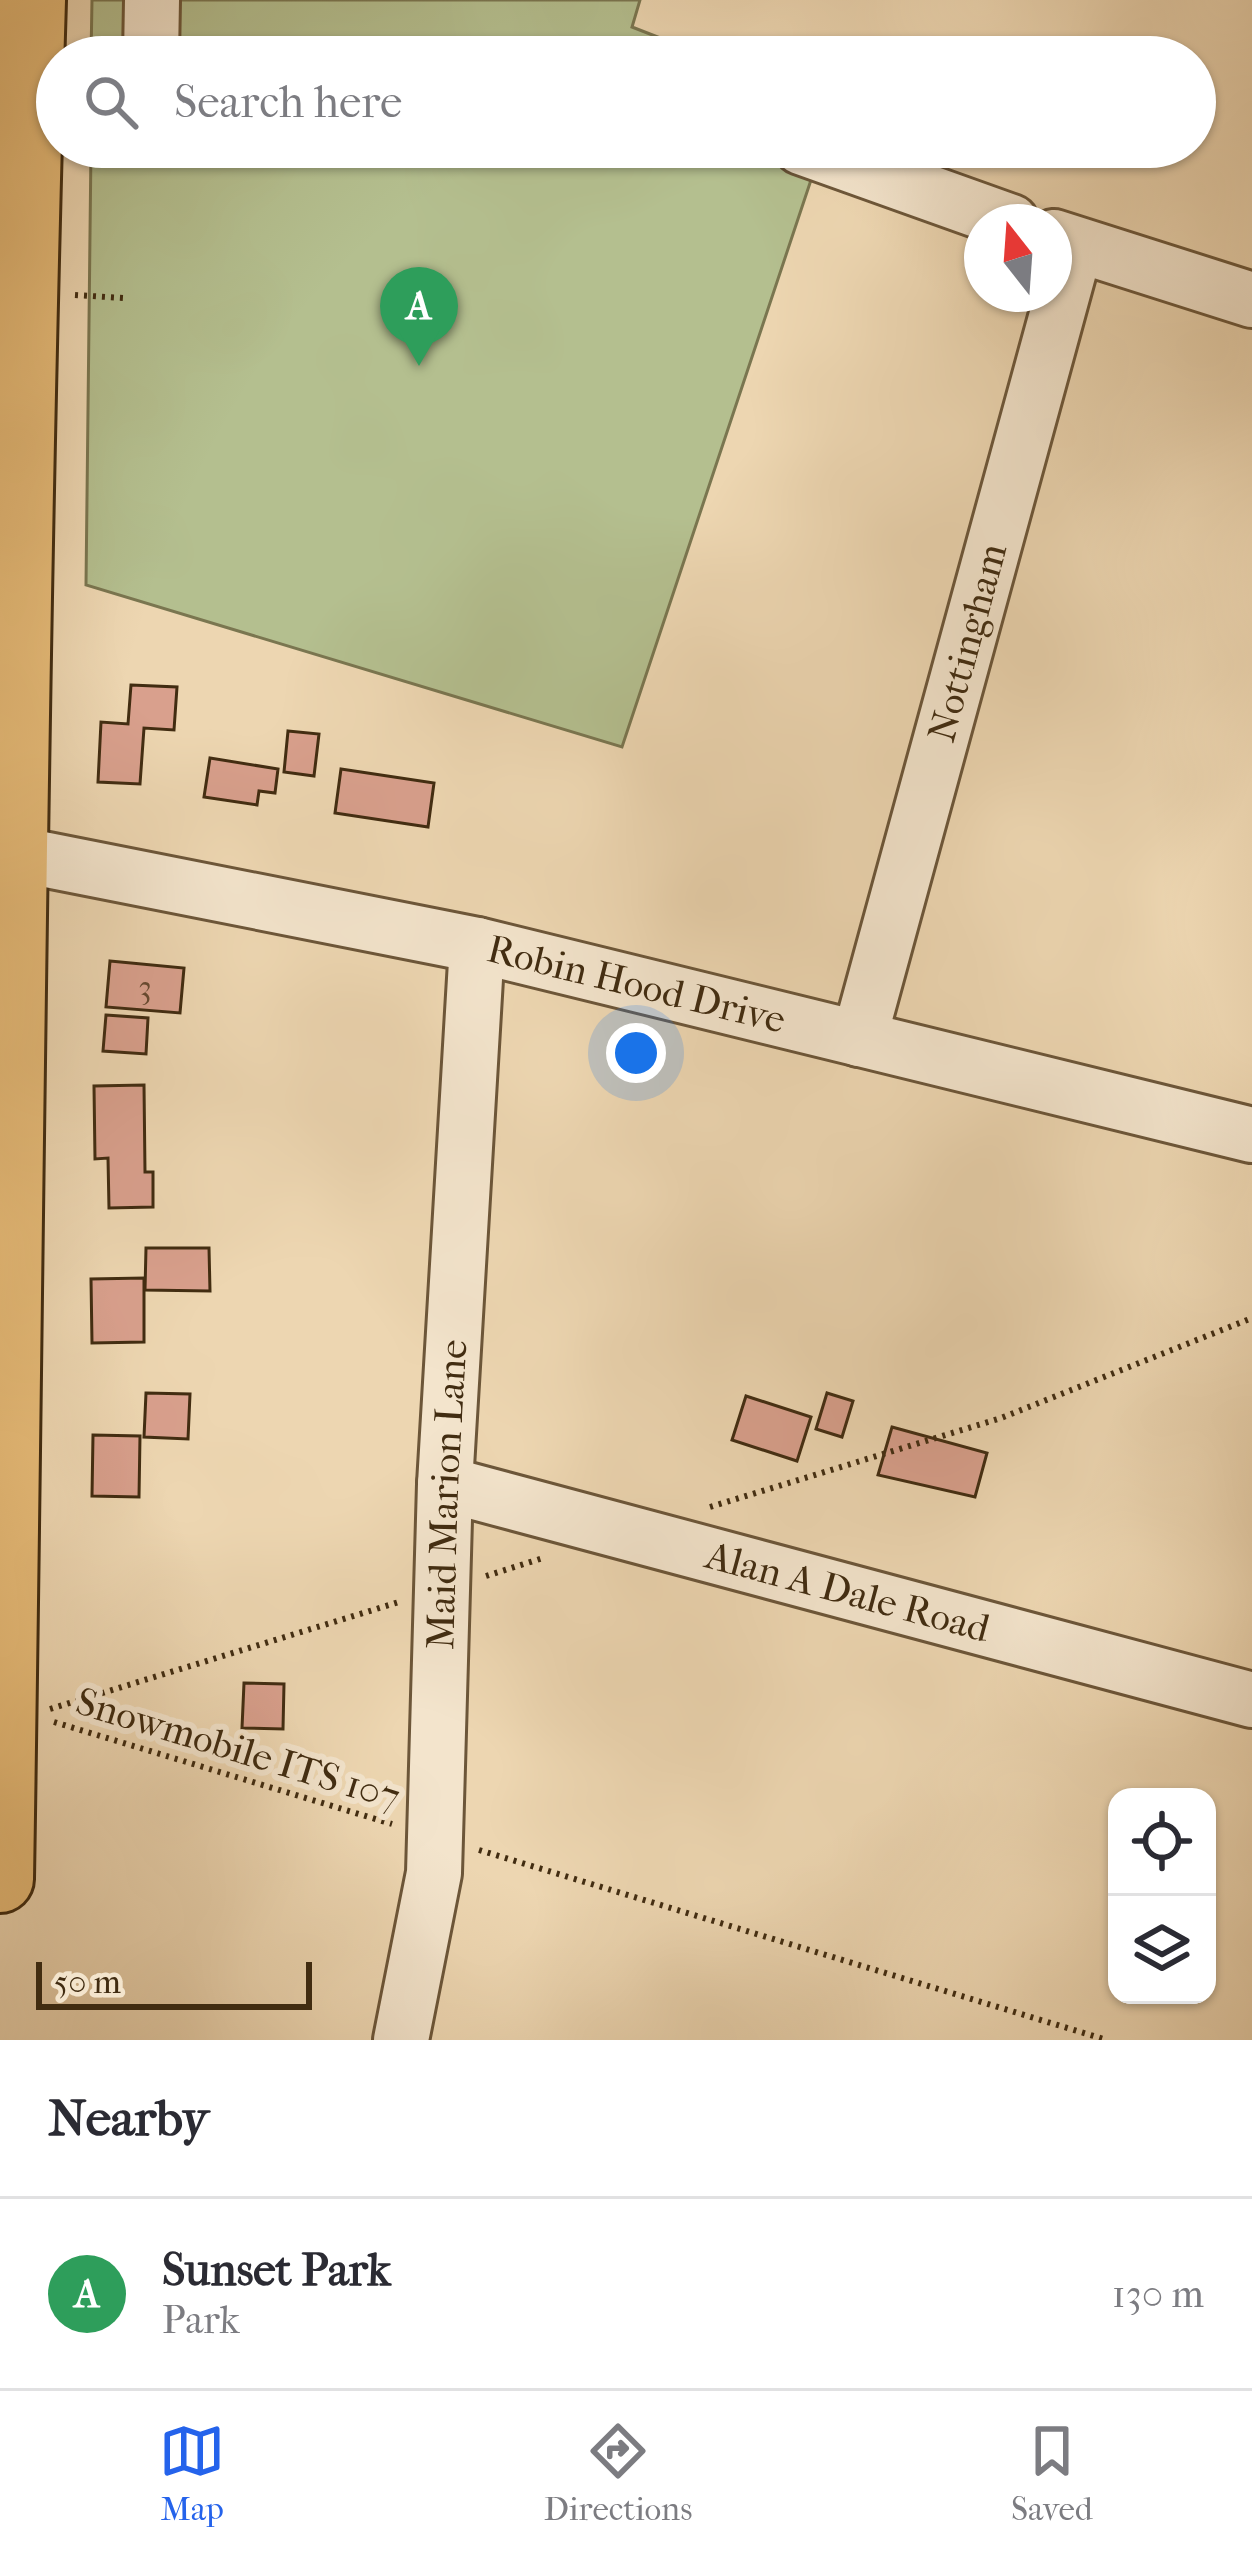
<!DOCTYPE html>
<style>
body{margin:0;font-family:"IM FELL French Canon",serif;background:#f7f7f7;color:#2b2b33}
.controls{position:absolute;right:36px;bottom:36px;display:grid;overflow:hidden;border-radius:24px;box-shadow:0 3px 9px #0004}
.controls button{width:108px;height:108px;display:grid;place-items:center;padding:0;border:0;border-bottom:3px solid #e1e1e2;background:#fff;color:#2b2b33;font:60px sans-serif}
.compass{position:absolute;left:964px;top:204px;width:108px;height:108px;border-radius:50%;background:#fff;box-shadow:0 3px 9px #0004;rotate:343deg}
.scale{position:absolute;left:36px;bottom:30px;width:276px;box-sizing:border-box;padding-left:12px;border:6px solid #412c11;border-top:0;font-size:33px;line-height:42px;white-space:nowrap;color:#412c11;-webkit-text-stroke:9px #f3e4cc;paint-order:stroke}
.you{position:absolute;left:636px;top:1053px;width:42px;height:42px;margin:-30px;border:9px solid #fff;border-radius:50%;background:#1a73e8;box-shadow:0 0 0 18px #1a73e833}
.badge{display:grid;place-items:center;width:78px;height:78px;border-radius:50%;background:#2563eb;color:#fff;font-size:39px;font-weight:700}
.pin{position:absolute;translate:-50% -99px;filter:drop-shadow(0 3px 6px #0008)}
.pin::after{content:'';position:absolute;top:63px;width:42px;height:36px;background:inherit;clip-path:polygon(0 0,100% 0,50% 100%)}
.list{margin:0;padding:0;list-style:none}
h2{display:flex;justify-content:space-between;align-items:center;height:156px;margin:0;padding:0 48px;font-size:51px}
h2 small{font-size:39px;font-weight:400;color:#7c7c81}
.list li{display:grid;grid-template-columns:78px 1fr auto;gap:36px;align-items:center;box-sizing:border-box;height:192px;padding:0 48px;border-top:3px solid #e1e1e2}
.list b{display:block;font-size:45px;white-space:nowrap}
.list p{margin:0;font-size:39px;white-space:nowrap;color:#7c7c81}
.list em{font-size:39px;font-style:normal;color:#7c7c81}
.icon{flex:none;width:66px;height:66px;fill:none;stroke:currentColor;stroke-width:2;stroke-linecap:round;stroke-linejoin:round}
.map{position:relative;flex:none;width:1252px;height:2040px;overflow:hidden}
.search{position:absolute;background:#fff;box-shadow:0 3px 9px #0004;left:36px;right:36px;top:36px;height:132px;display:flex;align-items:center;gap:30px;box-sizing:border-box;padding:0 42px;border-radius:66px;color:#7c7c81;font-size:45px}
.sheet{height:348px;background:#fff}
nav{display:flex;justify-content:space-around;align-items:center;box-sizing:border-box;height:168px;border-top:3px solid #e1e1e2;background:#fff;font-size:33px;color:#7c7c81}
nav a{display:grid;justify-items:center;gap:6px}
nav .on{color:#2563eb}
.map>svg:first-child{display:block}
.green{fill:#b4bf8f;stroke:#7a7650;stroke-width:3}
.building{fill:#d9a08d;stroke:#412c11;stroke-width:3}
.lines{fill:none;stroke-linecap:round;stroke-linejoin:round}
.minor-casing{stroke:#6c5639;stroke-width:60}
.major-casing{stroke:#412c11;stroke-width:72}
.path{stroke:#412c11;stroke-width:6;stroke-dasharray:3 6;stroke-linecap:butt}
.minor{stroke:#f3e4cc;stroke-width:54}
.major{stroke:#e6bb78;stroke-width:66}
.labels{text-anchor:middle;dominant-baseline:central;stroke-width:12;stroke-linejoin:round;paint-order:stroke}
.number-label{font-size:33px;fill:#674930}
.street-label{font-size:39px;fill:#412c11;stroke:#f3e4cc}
</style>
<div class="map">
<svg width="1252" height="2040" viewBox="0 0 1252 2040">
<rect width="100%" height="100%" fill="#edd6b1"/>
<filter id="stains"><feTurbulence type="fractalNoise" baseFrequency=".00167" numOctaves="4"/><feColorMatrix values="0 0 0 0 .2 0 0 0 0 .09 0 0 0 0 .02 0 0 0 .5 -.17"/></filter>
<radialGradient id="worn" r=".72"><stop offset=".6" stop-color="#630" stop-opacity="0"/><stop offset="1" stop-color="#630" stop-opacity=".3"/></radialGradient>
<g class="green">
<path d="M92,0h548l-8,27 77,30h-618z"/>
<path d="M91,147h731l-200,600 -536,-162z"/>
</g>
<g class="building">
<path d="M131,685l46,2 -3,43 -30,-2 -4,56 -42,-2 3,-60 27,2z"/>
<path d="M288,731l31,3 -5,42 -30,-4z"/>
<path d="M210,758l68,11 -3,24 -16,-2 -2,14 -53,-8z"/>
<path d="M341,769l93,14 -6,44 -93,-14z"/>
<path d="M110,961l74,7 -4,45 -74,-6z"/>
<path d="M106,1015l42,3 -2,36 -43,-3z"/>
<path d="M144,1085l1,87h8v35l-44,1 -1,-50 -13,1 -1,-73z"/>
<path d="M146,1248h63l1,43 -65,-1z"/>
<path d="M144,1278v64l-52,1 -1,-64z"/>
<path d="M146,1393l44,1 -2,45 -44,-2z"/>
<path d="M827,1393l26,8 -11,36 -26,-8z"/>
<path d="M746,1396l65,21 -14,44 -65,-21z"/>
<path d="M892,1427l95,26 -12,44 -97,-22z"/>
<path d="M93,1435l47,1 -1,61 -47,-1z"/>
<path d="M244,1683l40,1 -1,45 -41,-1z"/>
</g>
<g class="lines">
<defs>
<g id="minor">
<path d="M151,57l1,-57"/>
<path d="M801,147l210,75"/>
<path d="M1054,237l198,63"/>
<path id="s1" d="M17,854l460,91 775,190"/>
<path id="s2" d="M859,1039l217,-794"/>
<path id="s3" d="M445,1484l807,216"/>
<path id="s4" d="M401,2040l33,-167 11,-389 32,-539"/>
</g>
<path id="major" d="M0,1879c10,-626 13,-1253 32,-1879"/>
</defs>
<use href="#minor" class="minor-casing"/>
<use href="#major" class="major-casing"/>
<g class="path">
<path d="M75,295l48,3"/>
<path d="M710,1507l291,-89 251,-100"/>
<path d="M486,1576l57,-18"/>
<path d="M50,1709l349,-107"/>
<path d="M54,1722l338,102"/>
<path d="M479,1850l628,190"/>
</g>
<use href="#minor" class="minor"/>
<use href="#major" class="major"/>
</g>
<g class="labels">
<g class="number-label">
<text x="145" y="987">3</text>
</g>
<g class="street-label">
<text stroke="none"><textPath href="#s2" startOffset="411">Nottingham</textPath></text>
<text stroke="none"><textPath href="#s1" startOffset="633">Robin Hood Drive</textPath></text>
<text stroke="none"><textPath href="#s4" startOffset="549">Maid Marion Lane</textPath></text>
<text stroke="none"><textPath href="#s3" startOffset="417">Alan A Dale Road</textPath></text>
<text transform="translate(238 1749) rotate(17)">Snowmobile ITS 107</text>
</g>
</g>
<rect width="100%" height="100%" filter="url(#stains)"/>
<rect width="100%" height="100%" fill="url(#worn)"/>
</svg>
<div class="controls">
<button><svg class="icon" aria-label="locate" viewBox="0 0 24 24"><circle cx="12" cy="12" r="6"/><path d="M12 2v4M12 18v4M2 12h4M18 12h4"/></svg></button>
<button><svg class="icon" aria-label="layers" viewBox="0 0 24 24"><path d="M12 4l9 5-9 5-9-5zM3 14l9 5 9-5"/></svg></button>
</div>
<svg class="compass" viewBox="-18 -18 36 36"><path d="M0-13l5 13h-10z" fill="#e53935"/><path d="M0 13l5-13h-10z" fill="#7c7c81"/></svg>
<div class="scale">50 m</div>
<div class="you"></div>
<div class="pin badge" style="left:419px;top:366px;background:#2e9e5b">A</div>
<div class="search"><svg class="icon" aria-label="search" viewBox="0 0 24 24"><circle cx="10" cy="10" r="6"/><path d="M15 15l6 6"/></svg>Search here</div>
</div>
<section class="sheet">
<h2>Nearby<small></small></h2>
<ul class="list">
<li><span class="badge" style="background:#2e9e5b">A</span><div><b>Sunset Park</b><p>Park</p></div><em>130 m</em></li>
</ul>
</section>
<nav>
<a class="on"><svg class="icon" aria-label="map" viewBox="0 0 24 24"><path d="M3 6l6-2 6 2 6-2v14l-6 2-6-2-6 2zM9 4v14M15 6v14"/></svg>Map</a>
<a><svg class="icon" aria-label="directions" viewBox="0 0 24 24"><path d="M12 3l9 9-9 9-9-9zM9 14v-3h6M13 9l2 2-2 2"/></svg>Directions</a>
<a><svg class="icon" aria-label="saved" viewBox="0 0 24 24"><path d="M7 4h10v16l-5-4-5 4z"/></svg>Saved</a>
</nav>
